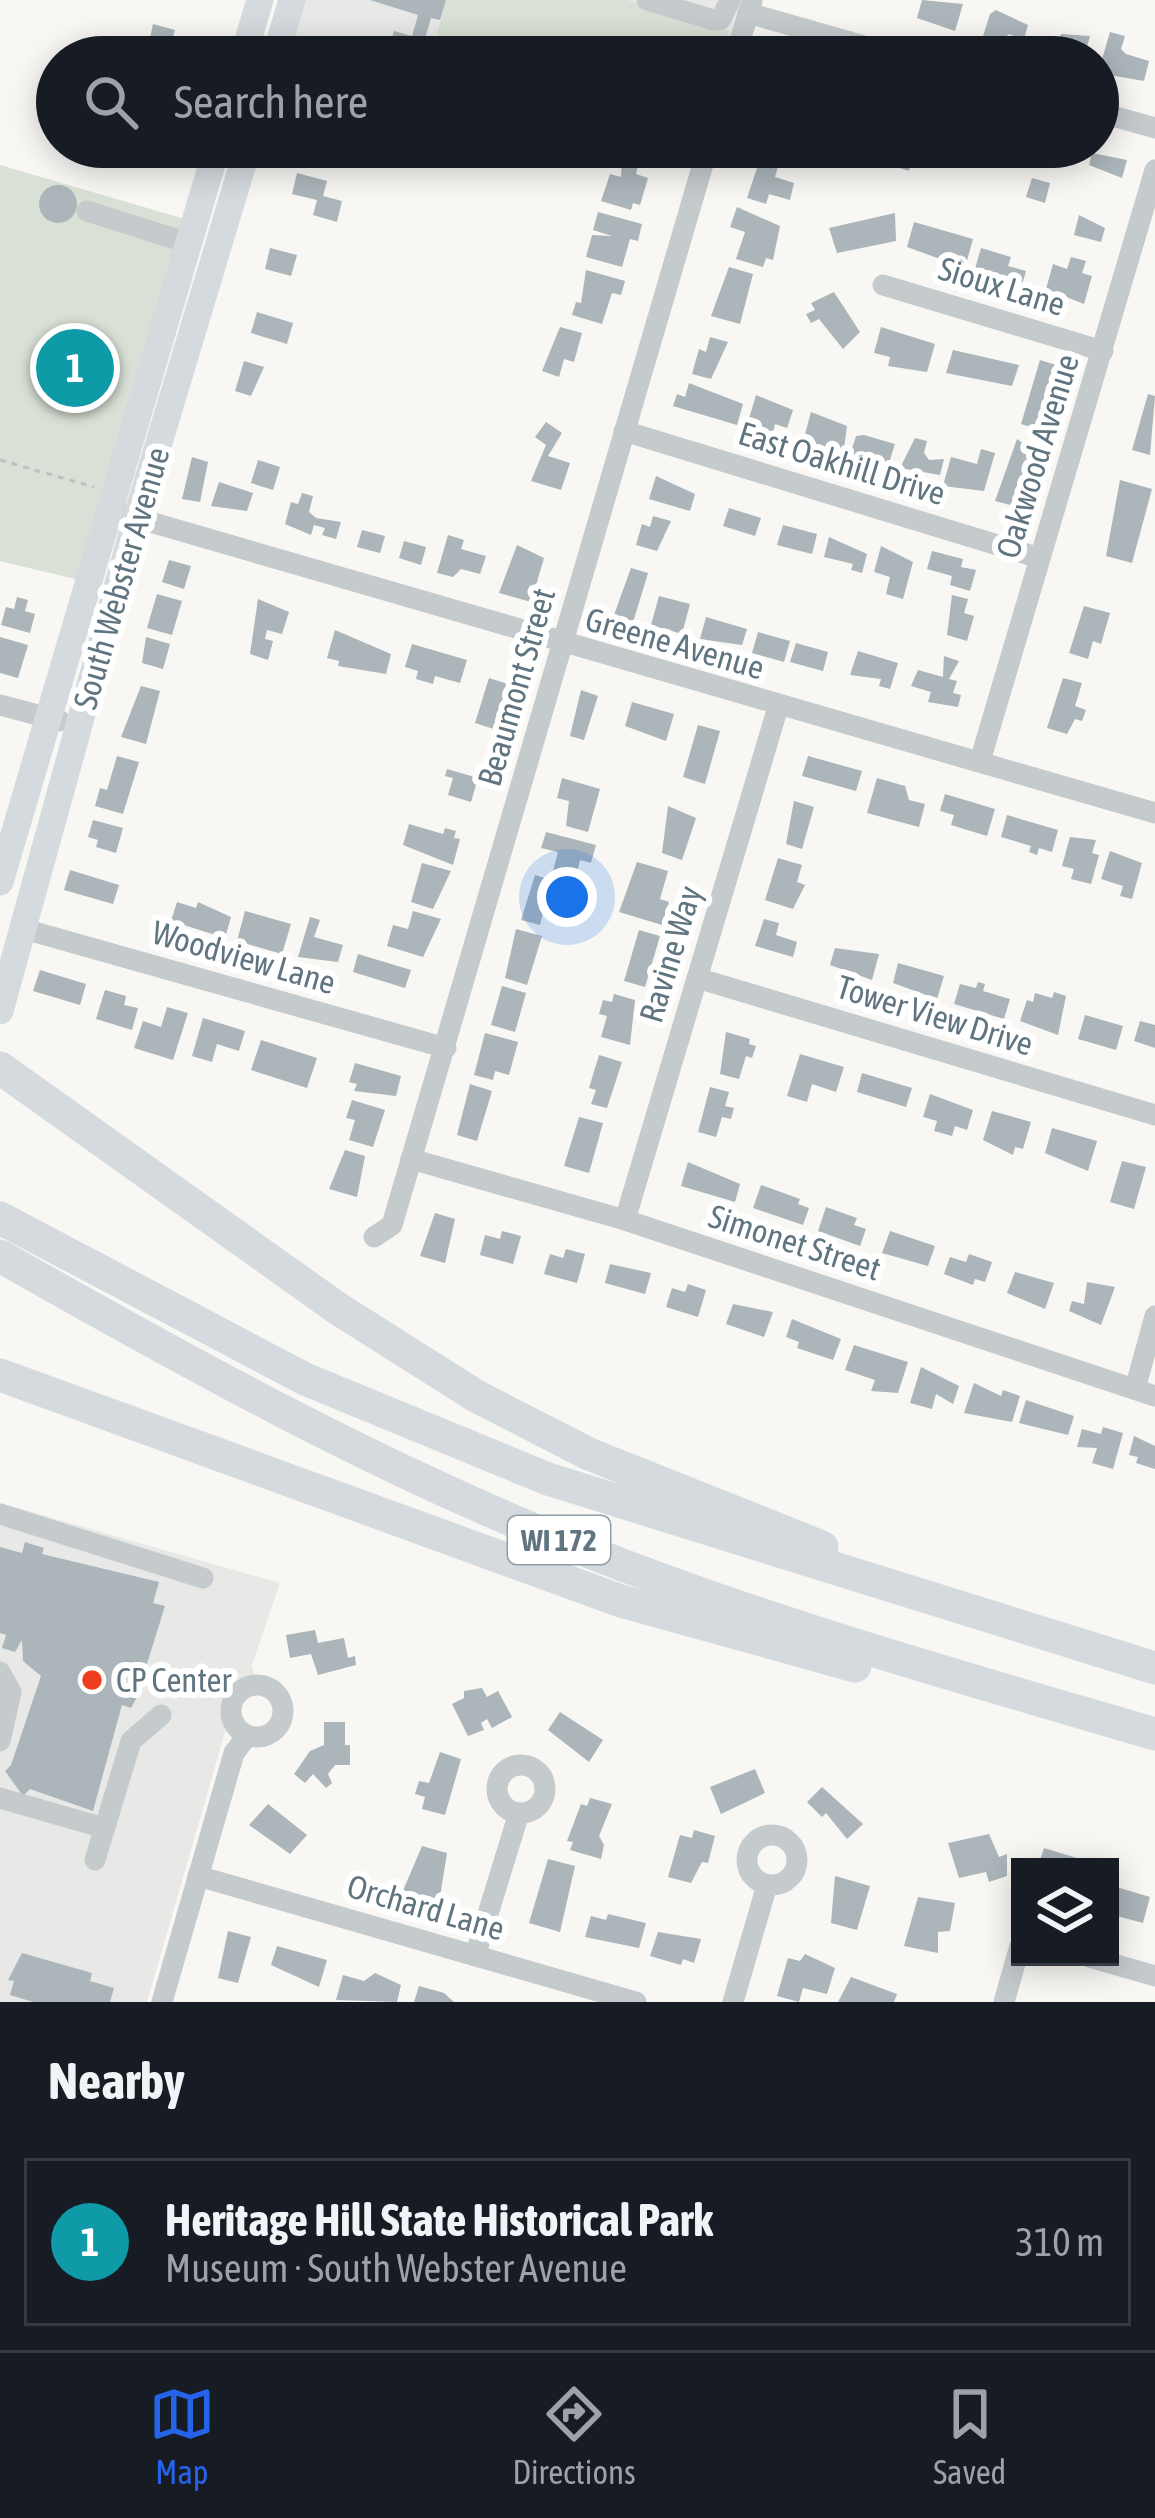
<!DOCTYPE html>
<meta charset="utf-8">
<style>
body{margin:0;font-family:"Asap Condensed",sans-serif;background:#242831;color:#f1f3f6}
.controls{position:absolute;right:36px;bottom:36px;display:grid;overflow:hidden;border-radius:0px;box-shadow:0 6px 30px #0003}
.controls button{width:108px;height:108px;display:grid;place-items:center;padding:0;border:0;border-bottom:3px solid #363941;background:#171b24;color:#f1f3f6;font:60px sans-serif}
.you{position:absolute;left:567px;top:897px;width:42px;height:42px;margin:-30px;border:9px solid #fff;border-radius:50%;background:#1a73e8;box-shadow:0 0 0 18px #1a73e833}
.badge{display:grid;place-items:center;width:78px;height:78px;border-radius:50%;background:#2563eb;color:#fff;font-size:39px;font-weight:700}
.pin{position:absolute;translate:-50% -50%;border:6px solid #fff;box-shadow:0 3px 12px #0006}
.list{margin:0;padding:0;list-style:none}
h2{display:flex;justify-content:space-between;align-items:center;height:156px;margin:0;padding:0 48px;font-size:51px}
h2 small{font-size:39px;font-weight:400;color:#9ea1a6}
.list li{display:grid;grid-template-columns:78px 1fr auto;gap:36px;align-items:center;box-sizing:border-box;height:168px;margin:0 24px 24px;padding:0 24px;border:3px solid #363941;border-radius:0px}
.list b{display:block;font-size:45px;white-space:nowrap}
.list p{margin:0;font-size:39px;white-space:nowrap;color:#9ea1a6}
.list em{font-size:39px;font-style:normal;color:#9ea1a6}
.icon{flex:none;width:66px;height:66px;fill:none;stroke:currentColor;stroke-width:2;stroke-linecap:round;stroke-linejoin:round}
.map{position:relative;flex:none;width:1155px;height:2002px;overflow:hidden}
.search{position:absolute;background:#171b24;box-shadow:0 6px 30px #0003;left:36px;right:36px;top:36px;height:132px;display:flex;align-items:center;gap:30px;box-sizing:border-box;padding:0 42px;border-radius:66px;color:#9ea1a6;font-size:45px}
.sheet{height:348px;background:#171b24}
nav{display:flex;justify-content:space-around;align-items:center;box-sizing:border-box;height:168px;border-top:3px solid #363941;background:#171b24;font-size:33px;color:#9ea1a6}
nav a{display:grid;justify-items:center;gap:6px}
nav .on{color:#2563eb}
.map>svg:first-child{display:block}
.built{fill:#e8e9e7}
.green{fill:#d9e0d5}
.building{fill:#abb5ba}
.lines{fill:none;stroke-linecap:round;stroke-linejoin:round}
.path{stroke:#bec1c3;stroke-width:3;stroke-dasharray:6 6;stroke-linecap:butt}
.minor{stroke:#c5cacc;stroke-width:21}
.major{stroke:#d5dade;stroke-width:27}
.highway{stroke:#d5dade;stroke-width:33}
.poi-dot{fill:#ed3f1f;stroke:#fff;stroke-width:4.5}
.labels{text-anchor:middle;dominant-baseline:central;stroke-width:12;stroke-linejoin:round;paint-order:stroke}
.shield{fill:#fff;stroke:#909ea7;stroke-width:3}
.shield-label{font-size:30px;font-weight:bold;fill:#617581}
.street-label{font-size:33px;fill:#617581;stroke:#fff}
.poi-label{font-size:33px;fill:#617581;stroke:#fff;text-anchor:start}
</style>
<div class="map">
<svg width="1155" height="2002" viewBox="0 0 1155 2002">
<rect width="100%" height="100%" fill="#f8f7f4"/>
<g class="built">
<path d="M300,0h443l-17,57h-425l-16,-5z"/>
<path d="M0,1503l280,80 -28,82 3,13 -13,4 -12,14 -2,26 -81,280h-147z"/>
</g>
<g class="green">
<path d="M446,0h181l102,31 -6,26h-292z"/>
<path d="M0,165l195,57 -116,358 -79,-19z"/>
</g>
<g class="building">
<path d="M370,0h76l-6,20 -9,-2 -7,24 11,3 -4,12h-45l8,-26 18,5 6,-21z"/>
<path d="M922,0l41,4 -8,27 -38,-13z"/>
<path d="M996,10l32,15 -4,14 -16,-5 -3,10 -22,-8 7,-22z"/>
<path d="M153,24l22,6 -8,27h-21z"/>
<path d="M1110,32l15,4 -4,13 5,5 23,7 -5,20 -46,-8z"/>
<path d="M1061,34l29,2 -6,21h-30z"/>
<path d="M621,147h50l-6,19 -46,-13z"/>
<path d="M896,147l19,5 -6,19 -19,-6z"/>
<path d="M1010,147h41l-5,17 -38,-10z"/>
<path d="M763,150l18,6 -6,21 19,6 -4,17 -21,-6 -3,10 -19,-6z"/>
<path d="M1092,153l35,7 -5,18 -33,-13z"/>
<path d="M622,161l16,5 -2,8 12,4 -8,27 -7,-2 -2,7 -30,-9 9,-27 11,3z"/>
<path d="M297,173l30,8 -4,15 19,5 -5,21 -24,-7 4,-15 -25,-6z"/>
<path d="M1032,178l18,5 -5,20 -19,-6z"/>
<circle cx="58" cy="204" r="19"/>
<path d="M737,207l43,19 -7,34 -7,-2 -3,9 -27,-8 9,-27 -15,-5z"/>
<path d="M598,212l44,12 -4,17 -8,-2 -8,28 -36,-10 6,-22 20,1 -19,-6z"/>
<path d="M895,213l1,28 -59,12 -8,-25z"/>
<path d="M1079,215l26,13 -4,14 -27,-7z"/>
<path d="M914,222l59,17 -8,29 -58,-21z"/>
<path d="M270,248l27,7 -6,21 -26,-7z"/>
<path d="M981,248l30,9 -3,9 18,5 -4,14 -48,-13z"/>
<path d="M1071,257l15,4 -4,12 10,3 -8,28 -38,-15 7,-25 14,5z"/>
<path d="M729,267l24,7 -13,50 -29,-8z"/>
<path d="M586,270l39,11 -4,14 -9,-2 -10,31 -30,-9 4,-13 5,1z"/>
<path d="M834,292l26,40 -17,17 -24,-30 -8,4 -5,-9 9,-4 -4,-7z"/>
<path d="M257,312l36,11 -6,21 -36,-11z"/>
<path d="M560,327l22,6 -8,29 -10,-3 -5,18 -17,-6z"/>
<path d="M881,327l54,17 -8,28 -39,-6 2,-9 -16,-4z"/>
<path d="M710,337l18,5 -17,37 -19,-5 7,-25 7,3z"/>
<path d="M953,350l66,15 -7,21 -66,-13z"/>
<path d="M1040,360l23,7 -19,64 -23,-7z"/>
<path d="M244,361l20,6 -13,29 -16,-5z"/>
<path d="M689,383l54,21 -6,21 -64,-19 4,-12 8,3z"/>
<path d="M1148,394l7,2 -5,59 -18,-5z"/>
<path d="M756,395l37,15 -6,18 -12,-4 -2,9 -26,-8z"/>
<path d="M811,412l36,14 -4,30 -41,-11z"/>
<path d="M546,422l16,11 -14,23 22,7 -9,27 -30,-9 15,-36 -11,-8z"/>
<path d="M864,435l31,9 -7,22 -38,-11 6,-19z"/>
<path d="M915,438l12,3 -3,12 5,7 15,-1 -4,16 -40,-7z"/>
<path d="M1017,439l15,11 -14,57 -23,-6z"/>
<path d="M981,449l14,4 -11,38 -41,-5 8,-29 26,7z"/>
<path d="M192,457l16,5 -8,40 -18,-3z"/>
<path d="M258,460l22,7 -7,23 -22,-7z"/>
<path d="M656,476l39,18 -5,17 -41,-12z"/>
<path d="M1120,480l32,9 -20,74 -26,-7z"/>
<path d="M219,482l34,11 -6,18 -36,-5z"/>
<path d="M302,493l11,3 -4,16 7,6 25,4 -5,17 -14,-4 3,-7 -11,-3 -3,10 -26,-11 6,-22 7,2z"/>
<path d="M729,508l32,10 -6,18 -32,-10z"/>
<path d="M653,516l18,5 -14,30 -21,-6 6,-21 8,3z"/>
<path d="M783,525l34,9 -5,20 -35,-9z"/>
<path d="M362,530l23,6 -5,17 -23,-6z"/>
<path d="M448,535l16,5 -3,9 25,7 -6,18 -19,-5 -8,8 -16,-4z"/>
<path d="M829,537l38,17 -5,19 -11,-3 2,-6 -29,-7z"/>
<path d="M404,541l22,6 -5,18 -22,-7z"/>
<path d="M517,545l27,13 -13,44 -32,-9z"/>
<path d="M881,546l32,16 -10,37 -17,-5 4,-17 -16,-5z"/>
<path d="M932,551l31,8 -2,8 15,3 -6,21 -20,-6 2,-9 -25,-7z"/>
<path d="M169,560l22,6 -7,23 -22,-7z"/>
<path d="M631,568l17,5 -17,56 -20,-6z"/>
<path d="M157,594l25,7 -10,34 -25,-7z"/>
<path d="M952,595l16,4 -4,14 10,3 -7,25 -20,-6z"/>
<path d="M659,596l31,8 -8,30 -31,-9z"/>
<path d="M17,597l11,3 -3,11 10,3 -5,19 -29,-8 5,-18 8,2z"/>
<path d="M258,599l31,13 -7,22 -15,-4 -2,9 8,2 -5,19 -18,-6z"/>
<path d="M1084,606l26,7 -9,31 -8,-3 -5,18 -19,-6z"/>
<path d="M706,617l41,12 -5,16 -42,-6z"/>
<path d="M335,630l56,24 -5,20 -48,-8 1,-5 -12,-3z"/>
<path d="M758,632l32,9 -6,21 -32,-9z"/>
<path d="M0,637l28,8 -10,33 -18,-5z"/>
<path d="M146,637l24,7 -7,25 -21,-6z"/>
<path d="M796,643l32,9 -5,19 -33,-9z"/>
<path d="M412,644l55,16 -7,23 -25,-7 -2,8 -17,-5 2,-8 -13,-4z"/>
<path d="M858,651l40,12 -8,26 -11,-3 2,-7 -31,-4z"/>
<path d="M944,656l15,5 -10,18 8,2 -4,12 8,2 -3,12 -30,-5 3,-10 -20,-6 7,-16 25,7z"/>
<path d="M489,678l19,6 -11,46 -22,-7z"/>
<path d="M1063,678l19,5 -7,23 11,4 -4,11 -7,-2 -8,15 -20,-6z"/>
<path d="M141,686l19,5 -14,53 -25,-7z"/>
<path d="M581,690l17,6 -14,44 -14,-4z"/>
<path d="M632,702l42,12 -8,27 -41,-15z"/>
<path d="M698,725l22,6 -15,53 -22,-7z"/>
<path d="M117,756l22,6 -16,52 -28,-8 5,-18 7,2z"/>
<path d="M808,756l54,15 -6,20 -54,-15z"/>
<path d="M447,769l31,9 -7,24 -23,-7 5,-17 -8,-2z"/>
<path d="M562,778l38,11 -12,43 -22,-6 3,-25 -12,-3z"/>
<path d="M877,778l28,8 4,14 16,4 -6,23 -52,-14z"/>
<path d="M945,794l50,15 -8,27 -36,-11 3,-10 -14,-4z"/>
<path d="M794,801l20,6 -12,42 -16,-5z"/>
<path d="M668,806l28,12 -14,42 -20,-7z"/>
<path d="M1007,815l51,15 -6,22 -13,-4 -2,7 -8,-3 2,-6 -30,-9z"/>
<path d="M93,820l30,8 -7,25 -20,-6 2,-7 -10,-3z"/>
<path d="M409,824l34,10 2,-6 11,3 -2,7 6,1 -7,26 -50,-20z"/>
<path d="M546,832l50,13 -5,18 -11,-3 -4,17 -23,-6 5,-19 -17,-4z"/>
<path d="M1070,837l26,3 -4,13 7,2 -8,29 -20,-5 3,-10 -12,-3z"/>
<path d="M1110,851l32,12 -10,36 -12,-3 3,-10 -22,-7z"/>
<path d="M778,858l24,7 -5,17 8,3 -12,24 -28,-9z"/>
<path d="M637,862l31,9 -8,28 9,3 -7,23 -43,-13z"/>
<path d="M422,863l29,8 -18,38 -22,-7z"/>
<path d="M70,870l49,15 -6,19 -49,-14z"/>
<path d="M535,875l20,6 -6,29 -5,-1 -4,16 -19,-5z"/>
<path d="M177,902l19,6 2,-6 33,15 -6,21 -54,-17z"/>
<path d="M245,911l46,13 -9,30 -45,-13z"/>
<path d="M413,911l28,8 -18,38 -36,-11 6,-21 15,4z"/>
<path d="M310,917l10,3 -6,17 29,8 -5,17 -40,-5z"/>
<path d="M764,919l15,4 -3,12 21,7 -4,15 -38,-11z"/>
<path d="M516,929l26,7 -15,49 -22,-7z"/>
<path d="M639,930l21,6 -15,51 -21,-6z"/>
<path d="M835,948l44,6 -7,26 -42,-15z"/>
<path d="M358,954l53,16 -6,18 -52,-16z"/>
<path d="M898,963l46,13 -7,23 -44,-16z"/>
<path d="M40,970l46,14 -6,21 -47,-14z"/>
<path d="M978,982l7,2 -2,7 27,8 -6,20 -50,-15 6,-20 16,4z"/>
<path d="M502,986l24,7 -11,39 -24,-7z"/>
<path d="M105,990l21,6 -2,9 14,3 -6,22 -36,-11z"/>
<path d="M1054,992l12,4 -8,39 -38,-14 7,-21 6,2 2,-9 17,5z"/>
<path d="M614,994l21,6 -5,45 -29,-8 6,-21 -8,-2 4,-14 9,2z"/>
<path d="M167,1007l21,6 -15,47 -39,-12 9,-27 18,6z"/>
<path d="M1085,1015l38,11 -7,24 -38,-11z"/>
<path d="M203,1018l42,13 -6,20 -22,-7 -5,18 -20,-6z"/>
<path d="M1140,1021l15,4v23l-21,-7z"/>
<path d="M726,1032l24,7 -1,5 7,2 -4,12 -6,-2 -7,23 -19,-5z"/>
<path d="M485,1033l33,9 -9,33 -14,-4 -2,9 -19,-5z"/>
<path d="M261,1040l56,18 -10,30 -56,-18z"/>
<path d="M800,1054l44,13 -8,25 -24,-8 -5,18 -20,-6z"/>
<path d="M599,1055l23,7 -15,46 -16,-4 5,-14 -7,-2z"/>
<path d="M355,1063l46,13 -5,20 -42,-5 3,-7 -8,-2z"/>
<path d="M862,1073l50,15 -6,19 -49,-15z"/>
<path d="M470,1084l22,7 -15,50 -20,-6z"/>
<path d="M710,1087l19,5 -4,14 9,2 -3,11 -9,-2 -6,20 -18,-5z"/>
<path d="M930,1094l43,16 -6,20 -12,-4 -3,10 -18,-5 3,-10 -14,-4z"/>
<path d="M352,1100l33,10 -12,37 -24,-7 6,-20 -9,-2z"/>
<path d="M992,1111l39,11 -8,27 -8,-2 -2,8 -30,-15z"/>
<path d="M579,1117l24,6 -14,50 -25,-7z"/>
<path d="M1052,1128l45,13 -9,30 -43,-18z"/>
<path d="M345,1150l20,6 -8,41 -28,-8z"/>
<path d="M1122,1161l24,6 -12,42 -24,-7z"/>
<path d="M688,1162l52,22 -5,18 -54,-16z"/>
<path d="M761,1185l39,14 -2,5 11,4 -6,17 -50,-17z"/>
<path d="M826,1207l31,11 -3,7 12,4 -6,17 -42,-15z"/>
<path d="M435,1213l20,6 -10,44 -25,-7z"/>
<path d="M502,1231l19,5 -8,28 -33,-9 5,-20 15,4z"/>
<path d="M890,1231l45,15 -7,20 -46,-13z"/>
<path d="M566,1249l19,5 -8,29 -33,-9 6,-20 13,4z"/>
<path d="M969,1254l23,8 -7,20 -10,-3 -2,6 -29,-11 6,-17 16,5z"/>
<path d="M610,1264l41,9 -6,21 -40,-11z"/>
<path d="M1015,1272l39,11 -9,26 -38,-16z"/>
<path d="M1087,1282l28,5 -14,38 -32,-14 3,-10 12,3z"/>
<path d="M688,1284l18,6 -8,27 -32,-10 6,-19 13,4z"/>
<path d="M733,1304l40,8 -9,25 -38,-13z"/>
<path d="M792,1319l49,20 -8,21 -36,-12 2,-6 -13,-5z"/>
<path d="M854,1345l54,17 -10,31 -27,-2 4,-11 -30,-10z"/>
<path d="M921,1367l38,19 -6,18 -17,-10 -4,15 -22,-6z"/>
<path d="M974,1383l27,13 2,-6 17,6 -8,26 -48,-9z"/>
<path d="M1026,1400l48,16 -6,19 -49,-12z"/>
<path d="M1103,1427l20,6 -10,36 -21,-6 5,-15 -20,-1 5,-18 19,5z"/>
<path d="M1134,1436l21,10v23l-19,-6 2,-6 -9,-2z"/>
<path d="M25,1542l19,6 -2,6 117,28 -6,21 12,3 -29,93 -5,9 -9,-3 -29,106 -63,-22 -7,7 -18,-25 6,-6 30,-89 -18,-15 -1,-21 -7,12 -13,-4 4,-13 -6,-2v-86l22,6z"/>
<path d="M315,1630l3,13 26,-5 4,20 7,-2 1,9 -38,10 -7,-21 -21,4 -4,-23z"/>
<path d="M482,1688l5,9 11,-6 14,26 -20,11 -5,-9 -6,4 3,7 -16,6 -16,-32 12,-6v-7z"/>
<path d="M560,1712l43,28 -14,22 -41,-32z"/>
<path d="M324,1722h21v23h5v20h-15l-7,9 4,9 -6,5 -13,-14 -8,9 -11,-9 16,-23 14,-6z"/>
<path d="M440,1752l21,7 -16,56 -23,-6 3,-12 -10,-3 4,-13 10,2z"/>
<path d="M755,1769l10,24 -44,21 -11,-27z"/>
<path d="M822,1787l41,37 -16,15 -21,-26 -4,4 -15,-15z"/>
<path d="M590,1798l22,6 -13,32 5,9 -3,14 -31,-9 3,-8 -6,-1 14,-37 6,2z"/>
<path d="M268,1804l39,31 -17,19 -41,-29z"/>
<path d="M694,1830l21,6 -7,27 -6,-1 -11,21 -23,-6 12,-42 12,3z"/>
<path d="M989,1834l10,23 8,-3v22l-18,6 -3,-10 -27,6 -11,-35z"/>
<path d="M422,1846l25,7 -8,50 -37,-10z"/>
<path d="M1044,1848l46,14 -2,5h-50z"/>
<path d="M548,1859l27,7 -15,66 -31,-9z"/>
<path d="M835,1876l35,10 -13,44 -26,-7z"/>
<path d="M1110,1885l40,12 -7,26 -26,-7 2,-7 -9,-3z"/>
<path d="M918,1897l37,6 -5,28 -12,1v21l-34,-7z"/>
<path d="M608,1914l38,9 -7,25 -54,-11 6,-21 15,4z"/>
<path d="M228,1931l23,6 -13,46 -20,-5z"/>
<path d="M658,1932l43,7 -7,24 -11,-4 -2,6 -31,-9z"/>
<path d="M277,1946l50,14 -8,27 -48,-22z"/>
<path d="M22,1953l70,20 -2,8 24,7 -4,14h-77l-23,-7 4,-14 -6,-1z"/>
<path d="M805,1954l30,14 -8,26 -24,-6 -4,14 -22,-6 11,-38 12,3z"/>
<path d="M375,1973l26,12 -4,17 -61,-2 7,-25 21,6z"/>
<path d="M851,1977l46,17 -3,8h-56z"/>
<path d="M419,1986l25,7 10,9h-40z"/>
</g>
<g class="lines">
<path class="path" d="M0,460l94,27"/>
<g class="minor">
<path d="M647,0l67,20 7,-1 9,-19"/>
<path d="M748,13l155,44"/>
<path d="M735,57l17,-56"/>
<path d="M1098,112l57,16"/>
<path d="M87,211l101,32"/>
<path d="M883,285l220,66"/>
<path d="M624,431l416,127"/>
<path d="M126,515l1029,298"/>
<path d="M0,705l60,16"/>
<path d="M980,761l175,-591"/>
<path d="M24,929l422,119"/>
<path d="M697,978l458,137"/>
<path d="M411,1159l214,61 530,176"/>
<path d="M625,1220l153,-513"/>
<path d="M374,1237l18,-12 316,-1078"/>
<path d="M1135,1389l20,-73"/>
<path d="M0,1514l203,64"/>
<path d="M0,1672l11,20 -11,49"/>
<circle cx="257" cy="1711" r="26"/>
<circle cx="521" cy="1789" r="24"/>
<path d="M0,1798l104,30"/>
<circle cx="772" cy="1860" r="25"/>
<path d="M95,1860l36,-119 30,-26"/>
<path d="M198,1876l438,126"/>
<path d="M475,1956l44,-143"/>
<path d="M1089,1957l66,19"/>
<path d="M162,2002l72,-249 13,-17"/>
<path d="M733,2002l34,-117"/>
<path d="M1004,2002l16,-56"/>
</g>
<g class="major">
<path d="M243,57l17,-57"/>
<path d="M275,57l17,-57"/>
<path d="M0,882l217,-735"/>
<path d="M0,1011l136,-492 112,-372"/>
</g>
<g class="highway">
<path d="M0,1068l337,240 139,88 113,58 233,93"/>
<path d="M0,1218l305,161 243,100 607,189"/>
<path d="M0,1256c190,108 381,214 584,294 186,74 380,128 571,184"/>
<path d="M0,1375l621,226 234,65"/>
</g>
</g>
<circle class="poi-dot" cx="92" cy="1680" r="12"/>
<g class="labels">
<rect class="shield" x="508" y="1516" width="102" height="48" rx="9"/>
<g class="shield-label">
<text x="559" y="1540">WI 172</text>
</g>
<g class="street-label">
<text transform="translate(1002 286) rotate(17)">Sioux Lane</text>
<text transform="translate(1037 456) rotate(-73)">Oakwood Avenue</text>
<text transform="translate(842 463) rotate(17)">East Oakhill Drive</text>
<text transform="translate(121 578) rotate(-74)">South Webster Avenue</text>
<text transform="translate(675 643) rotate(16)">Greene Avenue</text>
<text transform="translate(516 687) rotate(-74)">Beaumont Street</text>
<text transform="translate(670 954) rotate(-73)">Ravine Way</text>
<text transform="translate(244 957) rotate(16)">Woodview Lane</text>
<text transform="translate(935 1015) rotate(17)">Tower View Drive</text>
<text transform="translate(795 1242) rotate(18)">Simonet Street</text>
<text transform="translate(426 1907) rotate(16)">Orchard Lane</text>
</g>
<g class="poi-label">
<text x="116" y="1680">CP Center</text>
</g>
</g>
</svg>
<div class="controls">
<button><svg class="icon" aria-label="layers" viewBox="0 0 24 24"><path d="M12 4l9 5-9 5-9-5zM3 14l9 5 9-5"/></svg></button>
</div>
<div class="you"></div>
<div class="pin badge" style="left:75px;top:368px;background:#0f9aa8">1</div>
<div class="search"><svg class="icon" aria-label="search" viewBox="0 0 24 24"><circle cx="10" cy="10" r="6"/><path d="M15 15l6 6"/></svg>Search here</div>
</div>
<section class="sheet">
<h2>Nearby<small></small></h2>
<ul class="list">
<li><span class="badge" style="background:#0f9aa8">1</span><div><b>Heritage Hill State Historical Park</b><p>Museum · South Webster Avenue</p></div><em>310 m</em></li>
</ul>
</section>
<nav>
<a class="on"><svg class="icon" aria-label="map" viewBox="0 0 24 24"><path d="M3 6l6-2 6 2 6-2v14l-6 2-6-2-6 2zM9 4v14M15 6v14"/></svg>Map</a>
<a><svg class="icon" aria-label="directions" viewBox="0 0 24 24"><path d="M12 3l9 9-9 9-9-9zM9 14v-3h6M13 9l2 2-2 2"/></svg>Directions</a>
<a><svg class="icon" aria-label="saved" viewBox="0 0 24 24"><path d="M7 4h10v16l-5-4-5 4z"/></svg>Saved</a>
</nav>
